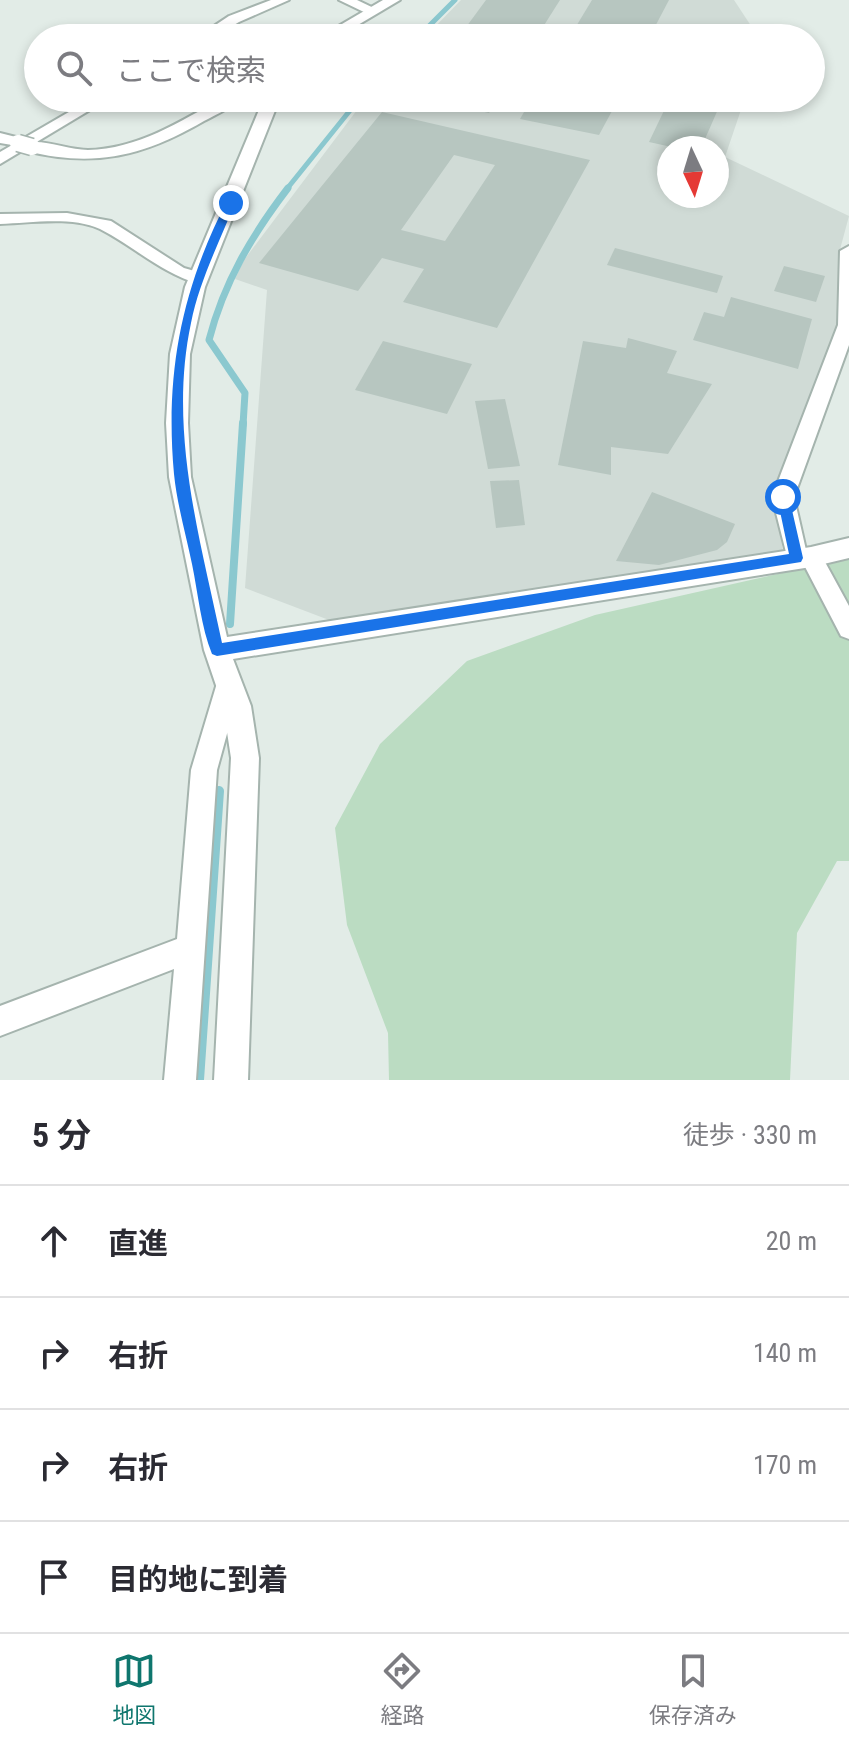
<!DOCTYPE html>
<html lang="ja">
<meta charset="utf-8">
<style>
body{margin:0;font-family:"Roboto Condensed","Noto Sans JP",sans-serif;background:#f2f2f3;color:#2b2b33}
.compass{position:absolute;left:657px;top:136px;width:72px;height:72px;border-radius:50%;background:#fff;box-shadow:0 4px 12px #0003;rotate:176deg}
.stop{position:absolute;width:24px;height:24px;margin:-18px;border:6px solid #1a73e8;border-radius:50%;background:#fff}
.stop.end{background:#1a73e8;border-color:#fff;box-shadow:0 2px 8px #0008}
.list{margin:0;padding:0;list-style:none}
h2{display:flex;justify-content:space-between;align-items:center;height:104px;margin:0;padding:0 32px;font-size:34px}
h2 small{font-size:26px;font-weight:400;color:#7c7c81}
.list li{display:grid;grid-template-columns:52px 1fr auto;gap:24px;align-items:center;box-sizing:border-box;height:112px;padding:0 32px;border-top:2px solid #e1e1e2}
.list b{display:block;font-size:30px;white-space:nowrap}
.list em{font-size:26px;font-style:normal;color:#7c7c81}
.icon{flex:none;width:44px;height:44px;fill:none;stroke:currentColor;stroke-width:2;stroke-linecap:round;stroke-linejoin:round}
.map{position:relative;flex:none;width:849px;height:1080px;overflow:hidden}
.search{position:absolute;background:#fff;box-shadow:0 4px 12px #0003;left:24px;right:24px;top:24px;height:88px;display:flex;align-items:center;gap:20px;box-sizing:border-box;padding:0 28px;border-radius:44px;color:#7c7c81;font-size:30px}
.sheet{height:552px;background:#fff}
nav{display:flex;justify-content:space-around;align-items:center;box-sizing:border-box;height:112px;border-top:2px solid #e1e1e2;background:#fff;font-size:22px;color:#7c7c81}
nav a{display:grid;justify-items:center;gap:4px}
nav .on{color:#0f766e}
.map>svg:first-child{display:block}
.built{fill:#d0dbd6;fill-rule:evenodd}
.green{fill:#bbdcc2}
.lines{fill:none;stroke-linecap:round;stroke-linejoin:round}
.stream-far3{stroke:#8bc8cf;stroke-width:5}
.stream-far2{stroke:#8bc8cf;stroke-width:7}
.stream-far1{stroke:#8bc8cf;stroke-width:8}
.stream{stroke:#8bc8cf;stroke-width:10}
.building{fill:#b7c6c0;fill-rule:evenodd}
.minor-casing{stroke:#a5b4ae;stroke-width:4}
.tertiary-casing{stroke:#a5b4ae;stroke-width:4}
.minor{fill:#fff;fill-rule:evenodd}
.tertiary{fill:#fff;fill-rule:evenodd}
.tertiary-bridge-casing{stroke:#a5b4ae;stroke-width:19;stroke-linecap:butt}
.tertiary-bridge{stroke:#fff;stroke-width:16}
.route{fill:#1a73e8}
</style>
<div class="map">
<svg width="849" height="1080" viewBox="0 0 849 1080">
<rect width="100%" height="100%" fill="#e2ece7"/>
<g class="built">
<path d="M461,0h273l25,38h-335z"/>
<path d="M366,98h379l-20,59 124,59 -11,41v70l-64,170 9,54 -454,69 -84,-32 22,-298 -32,-11 9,-19zM669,148h48v48h-48z"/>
</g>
<path class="green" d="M849,558v303h-12l-40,72 -7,147h-401l-1,-47 -41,-108 -12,-97 45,-84 87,-83 128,-46z"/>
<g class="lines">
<g class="stream-far3">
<path d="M417,38l38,-38"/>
<path d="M286,190l74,-92"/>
</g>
<path class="stream-far2" d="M243,425l2,-32 -36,-53c15,-58 43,-105 79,-152"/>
<path class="stream-far1" d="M230,624l13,-201"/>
<path class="stream" d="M199,1080l20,-289"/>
</g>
<g class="building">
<path d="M486,0h74l-24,38h-78z"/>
<path d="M592,0h77l-20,38h-80z"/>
<path d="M423,98h75l-9,15z"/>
<path d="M532,98h87l-20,37 -79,-16z"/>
<path d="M670,98h53l-22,50h-25l-27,-6z"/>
<path d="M382,112l208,48 -93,168 -94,-26 21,-33 -42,-11 -24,33 -99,-28zM454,155l41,10 -50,76 -44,-11z"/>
<path d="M615,248l108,28 -6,17 -110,-28z"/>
<path d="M784,266l41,10 -9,26 -42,-11z"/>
<path d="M731,297l81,22 -14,50 -105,-29 11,-28 20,5z"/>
<path d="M628,338l49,13 -10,22 45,11 -44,70 -57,-7v28l-53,-10 25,-124 43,7z"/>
<path d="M383,341l89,23 -25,50 -92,-24z"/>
<path d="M505,399l15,67 -32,3 -13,-68z"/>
<path d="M519,480l6,45 -29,3 -6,-47z"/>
<path d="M652,492l83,32 -8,18 -10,8 -58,15 -43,-4z"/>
</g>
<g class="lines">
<defs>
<g id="minor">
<path d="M271,0h18l-50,22 -27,16h-16l33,-22z"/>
<path d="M339,0h18l23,11 -12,3z"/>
<path d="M93,98h17l-110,66v-12z"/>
<path d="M67,213l44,8 73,47 21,6 3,4 -9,6c-38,-11 -64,-37 -99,-55 -28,-13 -70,-6 -100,-5v-10z"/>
<path d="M849,246v99l-55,152 12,53 13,1 30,55v33l-8,-3 -37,-71 -7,2 -8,-3 -17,-67 66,-172 2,-74z"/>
<path d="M229,672l9,3 3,8 -24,87 -21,310h-32l10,-111 -174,67v-30l177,-67 14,-169 26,-87 3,-8z"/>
</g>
<g id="tertiary">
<path d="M383,0h17l-64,38h-18z"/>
<path d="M222,98h19c-9,10 -24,16 -37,23 -60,35 -109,47 -178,30l-2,-4 -24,-4v-10l24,6 2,4c18,-4 43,7 62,7 49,-1 92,-28 134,-52z"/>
<path d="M264,98h16l-75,189 -15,67 -2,69 3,54 36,160 584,-90 38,-9v20l-38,9 -578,92 18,47 8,52 -11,322h-34l17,-322 -8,-52 -19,-56 -35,-173 -3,-54 4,-69 15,-67z"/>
</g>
</defs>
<use href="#minor" class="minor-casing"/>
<use href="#tertiary" class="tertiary-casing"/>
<use href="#minor" class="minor"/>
<use href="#tertiary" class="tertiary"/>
<defs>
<path id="tertiary-bridge" d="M18,143l14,4"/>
</defs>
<use href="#tertiary-bridge" class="tertiary-bridge-casing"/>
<use href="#tertiary-bridge" class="tertiary-bridge"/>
</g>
<path class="route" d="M227,201l8,2c-16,40 -36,79 -44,120 -23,108 9,215 31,320l567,-89 -12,-57 6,-5 6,5 14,61 -2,4 -584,94 -5,-2c-11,-27 -14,-61 -20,-90 -6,-29 -15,-60 -18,-90 -9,-99 7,-184 53,-273z"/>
</svg>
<svg class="compass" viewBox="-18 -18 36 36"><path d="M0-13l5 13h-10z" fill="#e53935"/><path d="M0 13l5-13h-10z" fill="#7c7c81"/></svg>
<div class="stop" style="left:783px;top:497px"></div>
<div class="stop end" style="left:231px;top:203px"></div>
<div class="search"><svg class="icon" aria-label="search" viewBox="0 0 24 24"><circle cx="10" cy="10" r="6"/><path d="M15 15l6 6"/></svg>ここで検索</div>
</div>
<section class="sheet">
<h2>5 分<small>徒歩 · 330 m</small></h2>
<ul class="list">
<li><svg class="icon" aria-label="ahead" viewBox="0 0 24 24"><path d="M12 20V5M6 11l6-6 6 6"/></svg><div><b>直進</b></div><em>20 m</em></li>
<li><svg class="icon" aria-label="right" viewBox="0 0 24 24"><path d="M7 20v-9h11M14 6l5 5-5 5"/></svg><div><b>右折</b></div><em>140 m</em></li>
<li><svg class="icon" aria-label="right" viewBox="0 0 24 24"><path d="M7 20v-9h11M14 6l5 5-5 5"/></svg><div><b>右折</b></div><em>170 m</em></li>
<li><svg class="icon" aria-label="arrive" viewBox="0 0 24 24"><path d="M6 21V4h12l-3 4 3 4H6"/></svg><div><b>目的地に到着</b></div></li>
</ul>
</section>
<nav>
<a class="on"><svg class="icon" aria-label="map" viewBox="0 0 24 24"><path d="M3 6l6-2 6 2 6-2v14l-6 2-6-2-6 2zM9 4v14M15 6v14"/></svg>地図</a>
<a><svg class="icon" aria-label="directions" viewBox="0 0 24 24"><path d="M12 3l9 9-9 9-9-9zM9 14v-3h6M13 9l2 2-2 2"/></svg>経路</a>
<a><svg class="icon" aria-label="saved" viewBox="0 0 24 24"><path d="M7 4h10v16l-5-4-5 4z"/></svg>保存済み</a>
</nav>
